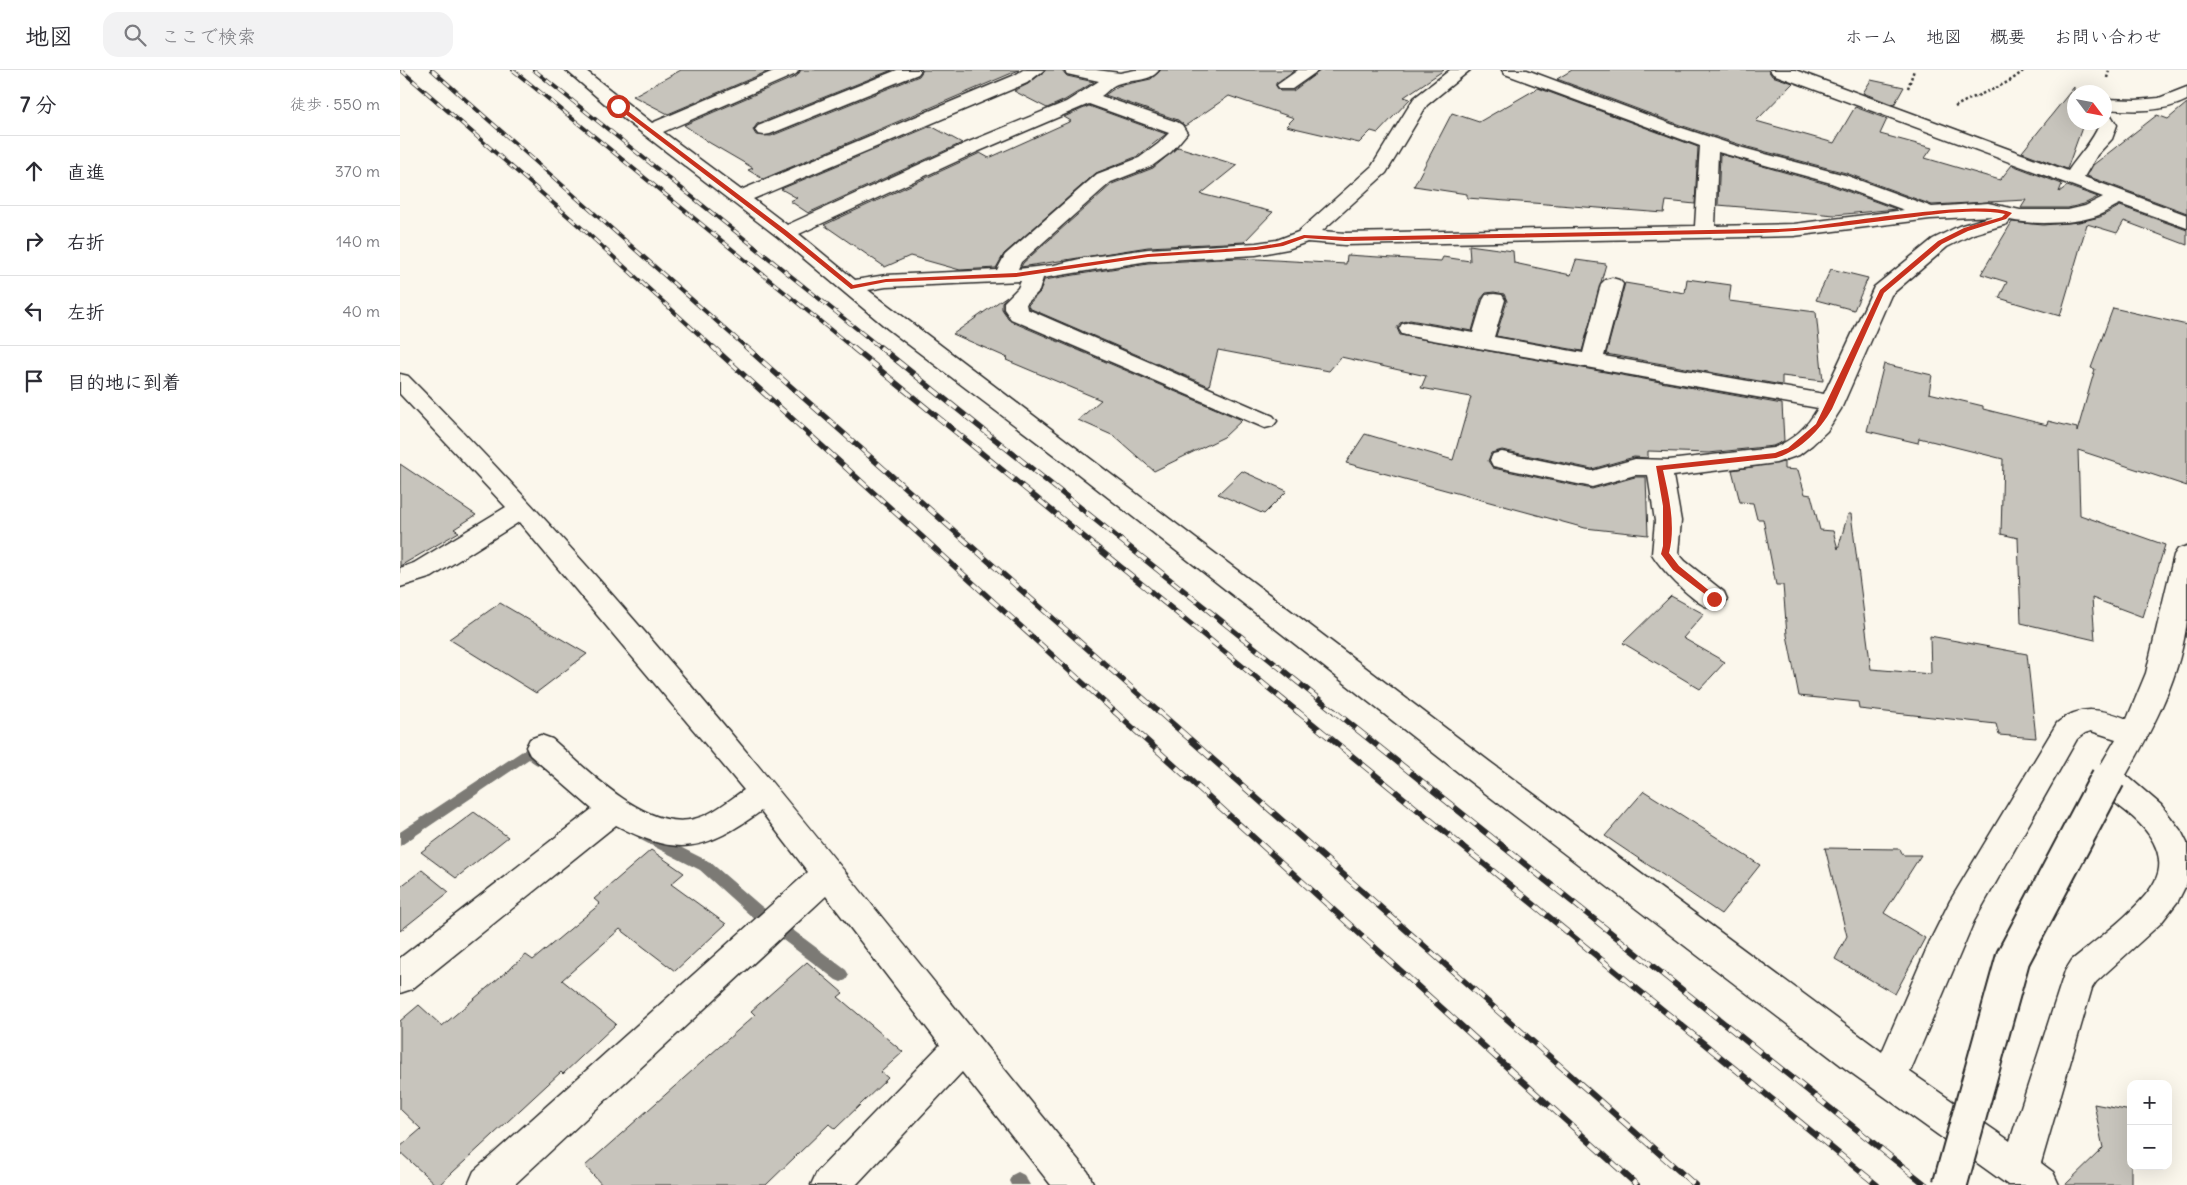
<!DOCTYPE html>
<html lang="ja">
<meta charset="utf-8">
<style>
body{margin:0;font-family:Delius,"Klee One",sans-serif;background:#f2f2f3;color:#2b2b33}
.controls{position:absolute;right:15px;bottom:15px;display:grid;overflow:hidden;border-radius:10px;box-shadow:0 5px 20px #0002}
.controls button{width:45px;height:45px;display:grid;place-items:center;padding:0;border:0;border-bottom:1px solid #e1e1e2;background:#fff;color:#2b2b33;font:25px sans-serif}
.compass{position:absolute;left:1667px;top:15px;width:45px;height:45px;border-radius:50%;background:#fff;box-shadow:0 5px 20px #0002;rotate:122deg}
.stop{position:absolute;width:15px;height:15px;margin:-11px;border:4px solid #c8321e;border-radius:50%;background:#fff}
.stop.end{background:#c8321e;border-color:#fff;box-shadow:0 1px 5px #0008}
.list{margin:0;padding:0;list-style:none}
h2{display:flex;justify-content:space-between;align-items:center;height:65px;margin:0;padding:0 20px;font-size:21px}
h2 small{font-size:16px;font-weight:400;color:#7c7c81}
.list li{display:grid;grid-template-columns:32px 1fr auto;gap:15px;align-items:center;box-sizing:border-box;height:70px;padding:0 20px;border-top:1px solid #e1e1e2}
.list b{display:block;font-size:19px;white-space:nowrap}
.list em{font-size:16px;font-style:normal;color:#7c7c81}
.icon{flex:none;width:28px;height:28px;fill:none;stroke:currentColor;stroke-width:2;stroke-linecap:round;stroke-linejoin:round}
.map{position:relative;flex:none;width:1787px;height:1115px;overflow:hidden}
header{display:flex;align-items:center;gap:30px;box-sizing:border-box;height:70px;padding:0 25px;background:#fff;border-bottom:1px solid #e1e1e2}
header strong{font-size:24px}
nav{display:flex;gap:28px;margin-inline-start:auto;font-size:18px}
.search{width:350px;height:45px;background:#f2f2f3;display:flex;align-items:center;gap:12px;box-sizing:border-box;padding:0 18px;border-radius:15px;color:#7c7c81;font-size:19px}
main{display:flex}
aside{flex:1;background:#fff}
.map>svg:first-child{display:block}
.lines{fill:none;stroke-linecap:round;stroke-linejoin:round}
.stream{fill:#7b7a75;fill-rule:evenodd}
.building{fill:#c7c4bc;stroke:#2b2b2b}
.minor-casing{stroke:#2b2b2b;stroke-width:3}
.path{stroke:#2b2b2b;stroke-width:2.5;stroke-dasharray:2.5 2.5;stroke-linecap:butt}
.minor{fill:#fbf7ec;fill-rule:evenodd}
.rail-far2-casing{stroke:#2b2b2b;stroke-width:4}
.rail-far1-casing{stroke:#2b2b2b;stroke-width:5.5}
.rail-casing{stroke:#2b2b2b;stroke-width:6}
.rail-far2{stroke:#fbf7ec;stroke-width:2.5;stroke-dasharray:8;stroke-linecap:butt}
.rail-far1{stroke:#fbf7ec;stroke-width:4;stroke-dasharray:11;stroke-linecap:butt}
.rail{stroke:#fbf7ec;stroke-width:4.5;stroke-dasharray:14;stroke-linecap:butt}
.minor-bridge-casing{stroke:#2b2b2b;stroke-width:37;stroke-linecap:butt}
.minor-bridge{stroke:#fbf7ec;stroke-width:33}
.route{fill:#c8321e}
</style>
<header>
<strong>地図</strong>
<div class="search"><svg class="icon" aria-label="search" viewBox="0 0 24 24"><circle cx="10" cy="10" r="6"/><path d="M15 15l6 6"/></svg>ここで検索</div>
<nav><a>ホーム</a><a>地図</a><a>概要</a><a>お問い合わせ</a></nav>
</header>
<main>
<aside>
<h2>7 分<small>徒歩 · 550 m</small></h2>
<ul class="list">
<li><svg class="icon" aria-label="ahead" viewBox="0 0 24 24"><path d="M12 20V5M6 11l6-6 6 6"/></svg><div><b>直進</b></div><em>370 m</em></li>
<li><svg class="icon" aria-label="right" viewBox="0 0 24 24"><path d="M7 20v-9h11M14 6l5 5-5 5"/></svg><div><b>右折</b></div><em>140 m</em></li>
<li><svg class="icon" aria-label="left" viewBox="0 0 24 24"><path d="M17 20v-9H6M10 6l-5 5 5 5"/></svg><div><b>左折</b></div><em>40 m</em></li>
<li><svg class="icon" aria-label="arrive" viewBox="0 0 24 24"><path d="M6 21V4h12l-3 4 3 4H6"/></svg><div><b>目的地に到着</b></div></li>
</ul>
</aside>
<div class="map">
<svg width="1787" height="1115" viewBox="0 0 1787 1115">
<rect width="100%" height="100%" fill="#fbf7ec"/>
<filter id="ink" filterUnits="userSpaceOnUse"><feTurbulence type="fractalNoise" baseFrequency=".02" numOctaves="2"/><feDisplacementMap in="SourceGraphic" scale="10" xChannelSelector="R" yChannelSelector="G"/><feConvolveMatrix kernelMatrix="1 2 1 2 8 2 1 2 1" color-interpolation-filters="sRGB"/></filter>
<g filter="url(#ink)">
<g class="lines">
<g class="stream">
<path d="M130,676c7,2 14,8 18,15l-2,4c-8,2 -11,-1 -17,-6l-129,87v-14z"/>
<path d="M244,759l66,33 51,44 85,64 3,5 -3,5 -5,2 -5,-2 -85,-64 -51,-46 -61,-31 -2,-4 2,-4z"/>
<path d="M618,1102l6,3 6,10h-19l-2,-4 3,-6z"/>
</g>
</g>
<g class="building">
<path d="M281,0h90l-103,44 -35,-18z"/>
<path d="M401,0h91l-135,54 -4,6 3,5 15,1 148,-60 4,-6h96l-256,109 -15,-9 5,-2 -43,-25 -26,-18 113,-49z"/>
<path d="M646,0h16l5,6 27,6 -29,18 -18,8 -33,-17 14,-7z"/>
<path d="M761,0h134l-19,13v3l4,5h13l28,-21h123l-40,27 6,2 -32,34 -7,-2 -12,12 -73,-17 8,-8 -65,-22 -44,30 -7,-6 -73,-25 13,-9 33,-7z"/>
<path d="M1172,0h196l4,6 21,7 -37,38 78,22 21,-36 32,12 -7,15 52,14 -7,10 75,22 12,-15 50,19 -3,8 8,-6 31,11 -14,7 -16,4h-47l5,-8 -94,5 -86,-32 -102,-27 -64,-21 -123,-46z"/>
<path d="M1471,10l33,7 -10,18 -31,-12z"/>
<path d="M1674,17v35h10l-17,47 -45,-17z"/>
<path d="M1138,18l160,59 -3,57 -29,-3 -2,12 -197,-15v-4l-53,-8 38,-73 27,9z"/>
<path d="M1787,33v110l-100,-37 6,-11 64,-50 11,4z"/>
<path d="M689,36l77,28 -28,22 -42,17 -92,81 -8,14 -36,2 -50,-14 -25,11 -61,-42 156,-72 9,5 82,-37 -7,-4z"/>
<path d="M531,56l31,17 -154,70 -18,-12 7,-3 -16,-9z"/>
<path d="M778,77l59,18 -36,29 72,18 -29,30 -96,5 -127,20 2,-4 89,-79 41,-16z"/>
<path d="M1320,84l110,31 66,24 -61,6 -117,-10z"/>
<path d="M1720,136l67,24v15l-63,-24 -7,12 -30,-9 -27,92 -61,-18 8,-16 -26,-8 31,-52 31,3 36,-3 21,-5z"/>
<path d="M1069,175l44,6 1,12 57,12 5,-15 30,4 -24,87 -86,-15 11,-35 -3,-7 -10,-2 -8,1 -5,6 -9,32 -62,-11 -10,3 -3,5 3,7 382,69 2,37 -11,5 -64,7 -61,-2v7l-14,-1 -42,12 -90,-19 -11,3 -3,8 5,7 99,21 43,-12h11l2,58 -63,-7 -239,-65 19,-29 88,26 18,-63 -50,-9 5,-12 -85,-19 -12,14 -111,-21 -9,36 -180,-78 -1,-3 12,-13 4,-12 104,-17 91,-5 107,6 1,-9 94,6 2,-4 27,4z"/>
<path d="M1431,199l37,9 -14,32 -38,-10z"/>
<path d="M1287,209l44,6 -2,16 87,11 7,69 -41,-5v9l-176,-31 19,-71 60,10z"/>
<path d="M607,226l-5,6v7l8,12 232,99 -18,17 -70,34 -40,-35 -36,-16 23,-20 -95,-40 2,-2 -55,-24z"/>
<path d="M1713,238l74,17v161l-109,-36 2,65 85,30 -22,72 -51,-19 3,42 -74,-17 -3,-85 -17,-4 2,-75 -84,-21 -1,5 -51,-12 17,-67 48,11 -3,18 54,13v3l64,16 1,-4 29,7v4l18,-63 -4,-1z"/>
<path d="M1384,392v7l14,1 7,24 6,1 9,35 13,1 5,18 10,-35h3l20,155 60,5 -1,-38 97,18 9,84 -37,-3 -3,-11 -137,-15 -1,-7 -59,-6 -12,-61 -4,-50h-7l-13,-66h-6l-4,-16 -13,-1 -8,-32z"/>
<path d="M0,394l76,51 -22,14 5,3 -59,34z"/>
<path d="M842,401l45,20 -23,23 -46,-20z"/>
<path d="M1271,526l33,18 -21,24 42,24 -25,27 -77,-46z"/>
<path d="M100,533l87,51 -51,39 -87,-54z"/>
<path d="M1244,721l116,74 -39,49 -116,-78z"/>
<path d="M74,742l34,25 -52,41 -35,-26z"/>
<path d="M1425,778l75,1 3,6h18l-37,58 41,25 -30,56 -60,-35 12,-23z"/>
<path d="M251,780l33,23 -13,11 55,40 -51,47 -55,-42 -58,51 54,44 -53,50 -2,-2 -122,113h-3l-36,-33v-5l21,-18 -21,-20v-88l19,-16 23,21 84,-71 7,5 67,-56 -6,-5z"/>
<path d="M22,800l27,22 -49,39v-44z"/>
<path d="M407,892l36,31 -5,4 65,55 -22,20 7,6 -53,51 -6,-5 -63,61h-164l-17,-19 170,-151 -4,-4z"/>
<path d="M1694,1034l37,7v74h-66l38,-37z"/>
</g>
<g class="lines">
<defs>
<g id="minor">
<path d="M166,0h19l67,53 124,-53h23l-3,4 -133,58 78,58 274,-115 8,-5h21l-17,13 -274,116 34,26 177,-81 102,-42 33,-21 -32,-7 -3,-4h32l24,3 15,-3h24c-10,13 -29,9 -42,14 -6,2 -11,9 -16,12l76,26 5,3 5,8 -16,19 -19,14 -41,16 -90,80 -3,7 36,-4 30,-7 64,-9 108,-6 21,-3 21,-8 74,-66 42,-68 36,-28h20l-43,35 -41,68 -64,58 23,2 350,-7 5,-80 -195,-72 -3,-4h25l152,57 64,21 102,27 87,32 56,-4 32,7h48l17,-4 18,-9 -330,-123 -3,-4h25l273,101c10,-15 25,-30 31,-46l-1,-3h6v-9l6,1 7,11 -5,14 -15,16 -13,22 103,38v13l-67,-24c-7,3 -14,8 -21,11 -23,9 -65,10 -89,5l-3,4 -34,10 -26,13 -56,48 -50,114 -14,22 -15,14 -13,10 -23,8 -103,13 8,45 -3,32 7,8 39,31 3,7 -3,7c-7,2 -13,3 -19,0 -16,-8 -44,-37 -53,-52l3,-33 -7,-46h-13l-43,12 -90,-19 -9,-2 -3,-6 3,-6 9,-2 90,19 43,-12 34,1 104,-12c19,-7 35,-22 45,-40l-408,-72 -8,-2 -3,-5 3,-5 8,-2 63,11 10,-33 3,-5 8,-1 8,1 3,5 -11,37 89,16 18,-69 4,-4 7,-2 7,2 4,4 -19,72 220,38 50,-107 59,-48 26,-13 34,-10 -63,3 -136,17 -449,9 -38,-3 -19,7 -32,6 -108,6 -105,17 -4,13 -13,13 1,5 246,107 4,5 -4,5 -8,2 -254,-109 -7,-10v-7l14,-14 3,-7 -135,6 -18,3 622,472 392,290 48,-111 20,-40 107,-178c23,-19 45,-14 70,-4l19,-46 28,-118 4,-6 9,-3c0,24 0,49 0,73 -6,57 -33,107 -61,156l35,30 20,26 6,12v40l-9,18 -17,22 -65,59 -4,6 -51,175 12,9 6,13h-51l-162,-116 -378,-289 -410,-322 -170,-129 -110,-92 -166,-127zM689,34l80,29 -11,11 -19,14 -42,16 -92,81 -8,15 -111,5 -31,5 -56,-46 178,-82zM1318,82l113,31 73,27 -110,14 -79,2zM1691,661l25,8 -23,39c9,19 32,30 46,45 15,15 27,37 16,58 -12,25 -61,61 -83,79l-7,11 -55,170 -100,-69 64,-151 103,-182 8,-6z"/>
<path d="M497,0h24l-3,4 -148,60 -6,1 -6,-1 -3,-4 3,-4z"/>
<path d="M898,0h21l-27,19h-12l-3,-4z"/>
<path d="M1787,17v13c-25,13 -55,11 -83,9v-10l32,1 23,-2z"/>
<path d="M0,304l8,2c247,247 459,526 680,796l6,13h-43l-89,-113 -106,113h-45l6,-13 123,-127 -114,-149 -312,289h-46l6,-14 334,-299 -47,-61c-56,40 -83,47 -145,14l-204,164 -12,4v-35l192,-149 -62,-54 -4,-8 4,-8 11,-4 11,4c34,29 93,93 142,80 18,-4 35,-19 50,-29l-225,-268 -87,55 -32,10v-19l14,-5 92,-56 -106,-113z"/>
</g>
</defs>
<use href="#minor" class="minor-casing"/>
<g class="path">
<path d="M1707,8l2,-8"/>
<path d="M1508,18l6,-18"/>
<path d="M1555,37c22,-14 49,-18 69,-37"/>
</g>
<use href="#minor" class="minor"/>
<defs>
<g id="rail-far2">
<path d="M1,0l184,161 130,118"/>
<path d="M32,0l316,279"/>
<path d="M113,0l341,279"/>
<path d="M134,0l348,279"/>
</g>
<g id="rail-far1">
<path d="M313,277l402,365"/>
<path d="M346,277l413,365"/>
<path d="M452,277l446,365"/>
<path d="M480,277l455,365"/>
</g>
<g id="rail">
<path d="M714,641l523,474"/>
<path d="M758,641l537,474"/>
<path d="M897,641l580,474"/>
<path d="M934,641l592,474"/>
</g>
</defs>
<use href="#rail-far2" class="rail-far2-casing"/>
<use href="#rail-far1" class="rail-far1-casing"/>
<use href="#rail" class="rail-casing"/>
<use href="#rail-far2" class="rail-far2"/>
<use href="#rail-far1" class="rail-far1"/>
<use href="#rail" class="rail"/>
<defs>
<path id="minor-bridge" d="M1550,1115l63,-227 95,-180"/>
</defs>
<use href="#minor-bridge" class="minor-bridge-casing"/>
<use href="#minor-bridge" class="minor-bridge"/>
</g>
</g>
<path class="route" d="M216,35h4l167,126 66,54 33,-6 130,-6 132,-19 108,-7 24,-4 24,-8 41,2 416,-8c12,0 23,0 35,-1 38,-4 190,-30 216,-15l-6,6 -38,12 -26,13 -58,49 -52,116c-13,22 -31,41 -56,49l-113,12c6,26 13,56 6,83l10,13 38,31v4h-3l-41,-31 -12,-16 2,-8v-40l-7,-40 119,-13 13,-5 28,-24 64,-134 58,-49 26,-13 38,-11 3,-3c-32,-6 -67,0 -99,4 -48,6 -96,13 -145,15l-416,8 -40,-3 -22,8 -27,4 -108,7 -132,20 -130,5 -35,7 -68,-55 -167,-127z"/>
</svg>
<div class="controls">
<button>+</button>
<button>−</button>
</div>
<svg class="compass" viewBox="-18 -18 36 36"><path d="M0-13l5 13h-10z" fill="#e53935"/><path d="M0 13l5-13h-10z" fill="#7c7c81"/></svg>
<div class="stop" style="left:218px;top:36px"></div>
<div class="stop end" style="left:1314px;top:529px"></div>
</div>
</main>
